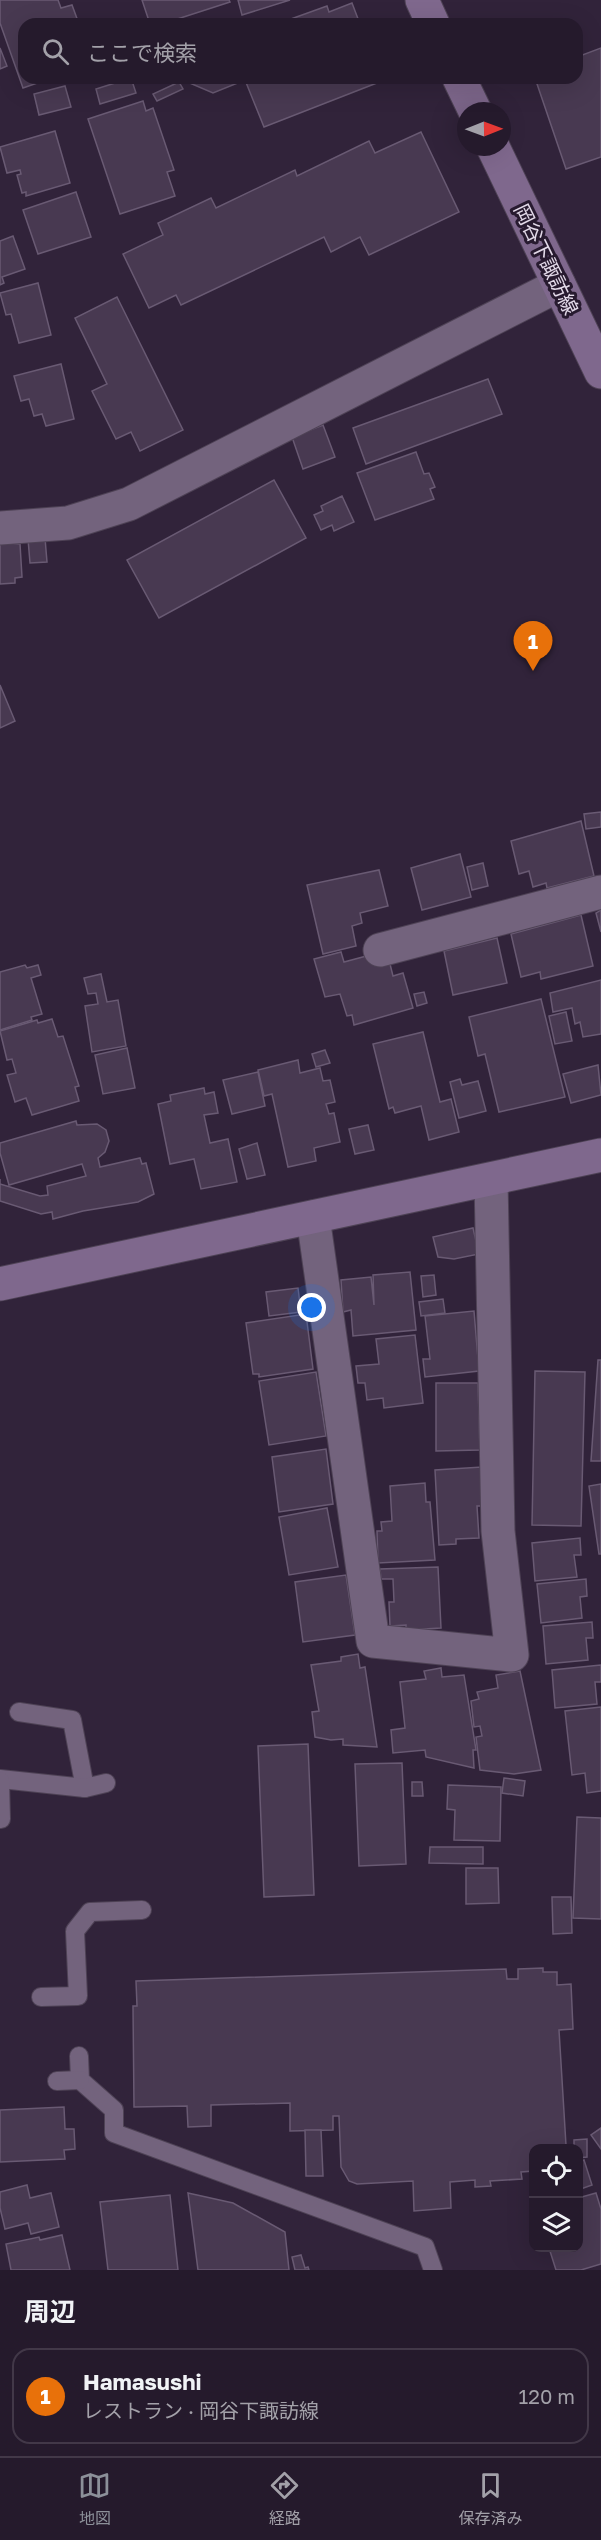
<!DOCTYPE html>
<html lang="ja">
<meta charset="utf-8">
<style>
body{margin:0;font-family:"Golos Text","Noto Sans JP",sans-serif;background:#312738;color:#f1f3f6}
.controls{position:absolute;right:18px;bottom:18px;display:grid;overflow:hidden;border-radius:12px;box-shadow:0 6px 24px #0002}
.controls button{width:54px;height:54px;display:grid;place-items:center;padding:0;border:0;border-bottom:2px solid #423848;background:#251a2c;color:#f1f3f6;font:30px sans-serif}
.compass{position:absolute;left:457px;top:102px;width:54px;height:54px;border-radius:50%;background:#251a2c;box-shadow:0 6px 24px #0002;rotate:89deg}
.you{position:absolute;left:312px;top:1308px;width:21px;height:21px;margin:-15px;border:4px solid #fff;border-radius:50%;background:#1a73e8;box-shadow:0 0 0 9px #1a73e833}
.badge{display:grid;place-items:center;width:39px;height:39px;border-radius:50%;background:#8c9099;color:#fff;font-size:20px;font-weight:700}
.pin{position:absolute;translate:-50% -50px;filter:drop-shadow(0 2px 3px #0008)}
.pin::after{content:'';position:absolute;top:32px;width:21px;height:18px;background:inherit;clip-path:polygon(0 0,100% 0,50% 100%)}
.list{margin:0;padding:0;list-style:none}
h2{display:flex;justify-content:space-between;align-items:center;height:78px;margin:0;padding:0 24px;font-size:26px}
h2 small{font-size:20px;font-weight:400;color:#a3a1a9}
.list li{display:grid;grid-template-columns:39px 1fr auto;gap:18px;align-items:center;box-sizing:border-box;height:96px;margin:0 12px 12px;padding:0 12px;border:2px solid #423848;border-radius:18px}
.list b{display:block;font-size:22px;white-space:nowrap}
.list p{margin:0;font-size:20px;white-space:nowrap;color:#a3a1a9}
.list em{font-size:20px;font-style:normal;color:#a3a1a9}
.icon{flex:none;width:33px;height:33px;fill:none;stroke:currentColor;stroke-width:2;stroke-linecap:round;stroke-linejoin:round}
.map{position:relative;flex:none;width:601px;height:2270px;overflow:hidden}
.search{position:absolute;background:#251a2c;box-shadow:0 6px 24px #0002;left:18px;right:18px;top:18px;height:66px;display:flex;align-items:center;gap:15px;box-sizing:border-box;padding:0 21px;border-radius:18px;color:#a3a1a9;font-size:22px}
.sheet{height:186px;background:#251a2c}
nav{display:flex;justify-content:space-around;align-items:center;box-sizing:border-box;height:84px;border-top:2px solid #423848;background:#251a2c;font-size:16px;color:#a3a1a9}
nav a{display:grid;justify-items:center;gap:3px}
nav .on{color:#8c9099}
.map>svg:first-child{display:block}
.building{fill:#483951;stroke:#695a73;stroke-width:1.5}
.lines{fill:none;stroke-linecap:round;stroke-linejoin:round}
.lane-casing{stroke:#4e4255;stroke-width:20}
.street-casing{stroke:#4e4255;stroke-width:35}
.secondary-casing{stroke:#4e4255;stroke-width:35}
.lane{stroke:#73637d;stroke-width:18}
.street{stroke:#73637d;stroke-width:33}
.secondary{stroke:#7f688d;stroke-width:33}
.labels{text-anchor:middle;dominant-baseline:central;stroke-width:6;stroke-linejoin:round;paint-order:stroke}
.street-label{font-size:20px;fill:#e3dae9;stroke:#271a2f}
</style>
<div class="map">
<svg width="601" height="2270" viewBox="0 0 601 2270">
<rect width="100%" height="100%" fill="#31233a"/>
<g class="building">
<path d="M0,0h58l3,8 11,-3 7,19h-55v54h18l1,3 -20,7 -23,-65z"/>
<path d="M142,0h87l1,2 -68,22h-12z"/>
<path d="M238,0h52l-48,15z"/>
<path d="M352,3l8,21h-83l50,-18 2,6z"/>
<path d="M0,48l7,18 -7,3z"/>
<path d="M601,48v109l-35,12 -31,-91h42v-21z"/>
<path d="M131,78l5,15 -36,11 -4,-15z"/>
<path d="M178,78h203l1,3 -118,46 -19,-47 -32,13z"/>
<path d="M179,82l4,7 -26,12 -4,-7z"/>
<path d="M65,86l6,21 -32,8 -5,-21z"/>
<path d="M143,101l3,10 7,-3 21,62 -7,2 8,24 -55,18 -32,-95z"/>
<path d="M55,131l15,52 -44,13v-4l-4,1 -5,-18 4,-1 -1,-4 -13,3 -7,-26z"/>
<path d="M421,132l38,80 -90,43 -9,-18 -29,15 -7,-15 -143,68 -5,-10 -27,13 -26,-54 40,-19 -5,-12 53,-25 5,10 79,-38 2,6 72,-35 6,12z"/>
<path d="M76,192l15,45 -53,17 -15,-44z"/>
<path d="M13,236l12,33 -23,8 2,6 -4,2v-44z"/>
<path d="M38,283l13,52 -32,8 -8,-29 -5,1 -6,-22z"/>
<path d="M117,297l66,133 -43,21 -9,-19 -15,7 -24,-48 15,-7 -32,-66z"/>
<path d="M61,364l13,55 -28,7 -4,-12 -8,2 -5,-17 -8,2 -7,-25z"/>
<path d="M488,379l14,35 -136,50 -13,-36z"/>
<path d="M323,425l12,32 -32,12 -11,-32z"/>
<path d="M416,452l8,22 5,-1 6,14 -5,2 4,10 -59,21 -18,-47z"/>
<path d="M274,480l32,58 -147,80 -32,-58z"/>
<path d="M342,496l12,26 -20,9 -2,-6 -11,5 -7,-15 9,-4 -2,-5z"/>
<path d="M45,538l2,24 -17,1 -2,-24z"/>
<path d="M0,542l20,2 2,33 -7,1v5l-15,1z"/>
<path d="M0,685l15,36 -15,7z"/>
<path d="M601,812v15l-15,2 -2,-15z"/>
<path d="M581,821l13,55 -47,12 -1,-5 -13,4 -4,-16 -10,3 -8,-33z"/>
<path d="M460,854l11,43 -49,13 -11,-42z"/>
<path d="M483,863l5,23 -16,4 -5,-23z"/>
<path d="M379,870l9,36 -28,7 2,10 -10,3 4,20 -33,8 -16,-69z"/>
<path d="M601,910v22l-5,-19z"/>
<path d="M581,915l12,51 -52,13 -1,-7 -19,5 -10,-43z"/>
<path d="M497,938l10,45 -54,12 -9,-44z"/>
<path d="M341,952l3,10 26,-7 18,1 5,20 10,-3 10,35 -59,17 -2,-10 -5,1 -7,-22 -15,3 -11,-38z"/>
<path d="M25,965l2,3 11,-3 3,10 -10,3 11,36 -11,3 1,3 -32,10v-58z"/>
<path d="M101,974l6,28 11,-2 8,46 -34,6 -7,-46 13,-2 -2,-11 -8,1 -4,-16z"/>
<path d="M601,980v54l-18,3 -3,-15 -5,2 -3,-16 -19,4 -3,-19z"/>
<path d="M424,992l3,11 -10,3 -3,-12z"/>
<path d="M541,999l24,98 -66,15 -14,-58 -7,2 -9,-39z"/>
<path d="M566,1012l6,29 -17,3 -6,-28z"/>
<path d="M52,1019l6,18 5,-1 16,50 -4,1 4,14 -47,14 -6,-17 -11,4 -8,-27 9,-2 -4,-14 -5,1 -7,-29 37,-11 1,3z"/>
<path d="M423,1032l17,70 11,-3 8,33 -30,8 -8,-34 -26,7 -2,-6 -4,2 -16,-65z"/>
<path d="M127,1048l8,40 -32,6 -8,-39z"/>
<path d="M325,1050l5,13 -14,4 -4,-13z"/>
<path d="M298,1060l2,13 20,-5 3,13 7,-1 5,22 -9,2 3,10 5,-1 6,29 -26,6 2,13 -28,6 -16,-73 -8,2 -6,-26z"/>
<path d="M598,1065l3,30 -30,8 -8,-29z"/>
<path d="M258,1072l7,34 -33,8 -9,-34z"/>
<path d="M460,1079l2,6 16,-4 8,30 -27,7 -9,-36z"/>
<path d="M204,1088l1,6 9,-2 4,21 -14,2 6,28 18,-4 9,43 -36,7 -7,-30 -24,5 -12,-60 13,-3 -1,-6z"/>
<path d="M76,1121l1,4 20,-1 9,6 3,11 -4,11 -7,6 2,9 40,-9 2,6 4,-1 8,31 -16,8 -55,9 -30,8 -1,-7 -11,2 -41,-13v-22v5l40,12 8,-1 -1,-9 39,-10 -4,-12 -73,21 -9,-32v-10z"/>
<path d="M368,1125l6,25 -19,4 -6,-25z"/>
<path d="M257,1143l8,32 -18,4 -8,-30z"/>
<path d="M473,1228l6,26 -25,5 -16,-2 -5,-20z"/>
<path d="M410,1272l6,58 -63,6 -2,-26 -8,2 -2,-32 30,-3 3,28 -1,-30z"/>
<path d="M434,1275l2,20 -13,2 -2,-21z"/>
<path d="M298,1288l3,24 -32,4 -3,-24z"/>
<path d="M443,1299l2,14 -24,3 -2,-14z"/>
<path d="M474,1311l5,60 -54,6 -2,-18h7l-5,-43z"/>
<path d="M306,1314l7,55 -54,8v-3h-6l-7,-51z"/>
<path d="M415,1335l8,68 -39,5 -1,-10 -16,2 -2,-17h-7l-2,-17 23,-2 -3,-25z"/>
<path d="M598,1360h3v101h-10z"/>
<path d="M535,1371l50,1 -4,154 -49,-1z"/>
<path d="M316,1372l10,64 -57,9 -10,-64z"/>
<path d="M436,1383h42l2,67 -44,1z"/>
<path d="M326,1449l7,55 -54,8 -7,-55z"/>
<path d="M482,1467l2,39h-7l2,32 -23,1v5l-17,1 -4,-75z"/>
<path d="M425,1483l1,19h4l5,58 -57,3 -1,-32h5l-1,-9 11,-1 -2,-35z"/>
<path d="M601,1484v70h-2l-10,-68z"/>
<path d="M327,1508l11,59 -49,8 -10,-58z"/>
<path d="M580,1538l1,17h-7l3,22 -42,4 -3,-38z"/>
<path d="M438,1567l3,61 -35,2v-5l-16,1 -1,-24h5l-1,-23h-12l-1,-10z"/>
<path d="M346,1575l9,60 -52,7 -8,-60z"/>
<path d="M586,1579l1,17 -7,1 2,21 -41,5 -4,-39z"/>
<path d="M592,1622l1,16h-7l2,22 -42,4 -3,-38z"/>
<path d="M358,1654l2,14 5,-1 12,80 -34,-2v-6l-12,1 -16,-3 -3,-25 7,-1 -8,-46 30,-4v-4z"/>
<path d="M601,1665v17h-6l2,22 -42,4 -3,-38z"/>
<path d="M441,1668l1,9 22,-2 12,75h-3l1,18 -48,-11 -1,-7 -32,3 -2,-23 14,-2 -5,-46 26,-3 -2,-8z"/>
<path d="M520,1671l21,99 -27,4 -34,-4 -4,-33 6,-1 -2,-10 -6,1 -3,-26 8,-2 -2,-7 21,-4 -2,-13z"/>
<path d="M601,1707v84l-14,2 -2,-20 -13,2 -7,-64z"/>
<path d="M308,1744l6,151 -50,2 -6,-151z"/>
<path d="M402,1763l4,101 -47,2 -4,-102z"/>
<path d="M504,1778l21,3 -2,15 -21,-3z"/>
<path d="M412,1782h10l1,14h-11z"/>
<path d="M448,1785l53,2 -1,54 -46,-1 1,-30 -8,-1z"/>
<path d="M577,1817l24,1v101l-28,-1z"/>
<path d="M430,1847h53v17l-54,-1z"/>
<path d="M466,1868h32l1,35 -33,1z"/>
<path d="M552,1897h19l1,36 -19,1z"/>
<path d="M543,1968v4h14v13l14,-1 2,45 -14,1 7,115 -32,3v23l-13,1 1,7 -32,2 1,5 -16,1v-7l-25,2 1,26 -37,3 -1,-30 -56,3 -8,-3 -8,-14 -2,-51h-6v14l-43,1v-28l-79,2v21l-23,1 -1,-21 -53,1 -1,-101h4l-1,-25 370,-12 1,10h11v-10z"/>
<path d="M64,2107l1,22h9l1,20 -11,1 1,9 -65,3v-52z"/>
<path d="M601,2128v21l-10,-14z"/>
<path d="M305,2130h16l2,46h-17z"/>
<path d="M587,2139v18l-9,1v-10h-4v-8z"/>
<path d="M584,2160l8,25 -14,5v-28z"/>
<path d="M27,2185l3,13 21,-5 8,34 -28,7 -3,-11 -23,6 -5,-21v-16z"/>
<path d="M188,2193l45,10 52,29 4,38h-91z"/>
<path d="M596,2193l5,16v55l-20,6h-25l-7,-22h29v-50z"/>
<path d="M170,2195l8,75h-70l-8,-68z"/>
<path d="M62,2235l8,35h-59l-5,-26 33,-7 1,3z"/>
<path d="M301,2255l4,13 3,-1 1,3h-14l-3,-13z"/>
</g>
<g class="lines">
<defs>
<g id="lane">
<path d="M19,1712l53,8 13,68"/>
<path d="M0,1779l85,9 21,-5"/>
<path d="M0,1781l1,38"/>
<path d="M41,1997l37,-1 -3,-65 15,-19 52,-2"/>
<path d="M79,2056l1,24 34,30v23l311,114 8,23"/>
<path d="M57,2081l23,-1"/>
</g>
<g id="street">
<path d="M0,528l68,-5 61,-19 430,-219"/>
<path d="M380,950l221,-58"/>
<path d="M313,1217l60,424 139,14 -14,-124 -7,-351"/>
</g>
<g id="secondary">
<path d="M422,0l11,24"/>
<path d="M459,78l16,33"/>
<path d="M493,147l108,225"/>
<path d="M0,1284l601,-129"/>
</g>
</defs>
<use href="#lane" class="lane-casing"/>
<use href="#street" class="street-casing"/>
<use href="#secondary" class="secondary-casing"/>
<use href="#lane" class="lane"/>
<use href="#street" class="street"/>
<use href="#secondary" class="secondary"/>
</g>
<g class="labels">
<g class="street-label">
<text transform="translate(547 259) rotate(64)">岡谷下諏訪線</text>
</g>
</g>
</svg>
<div class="controls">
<button><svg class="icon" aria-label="locate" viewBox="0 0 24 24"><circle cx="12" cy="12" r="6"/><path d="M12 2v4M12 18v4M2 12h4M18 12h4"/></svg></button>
<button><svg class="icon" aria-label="layers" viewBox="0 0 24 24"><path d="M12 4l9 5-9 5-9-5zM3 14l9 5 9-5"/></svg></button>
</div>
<svg class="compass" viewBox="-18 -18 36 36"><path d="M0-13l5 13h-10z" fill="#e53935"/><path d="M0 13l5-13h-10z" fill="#a3a1a9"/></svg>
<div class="you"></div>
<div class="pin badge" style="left:533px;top:671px;background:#e8710a">1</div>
<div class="search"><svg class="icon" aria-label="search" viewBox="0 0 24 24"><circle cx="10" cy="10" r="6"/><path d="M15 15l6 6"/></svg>ここで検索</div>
</div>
<section class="sheet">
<h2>周辺<small></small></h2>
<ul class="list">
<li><span class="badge" style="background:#e8710a">1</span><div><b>Hamasushi</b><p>レストラン · 岡谷下諏訪線</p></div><em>120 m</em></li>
</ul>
</section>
<nav>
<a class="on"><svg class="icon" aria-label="map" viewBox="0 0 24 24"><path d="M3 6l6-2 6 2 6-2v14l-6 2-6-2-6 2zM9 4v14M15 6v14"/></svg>地図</a>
<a><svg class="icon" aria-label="directions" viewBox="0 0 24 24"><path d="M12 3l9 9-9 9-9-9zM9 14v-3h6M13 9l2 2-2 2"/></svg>経路</a>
<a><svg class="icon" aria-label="saved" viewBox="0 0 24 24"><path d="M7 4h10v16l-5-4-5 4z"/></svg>保存済み</a>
</nav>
